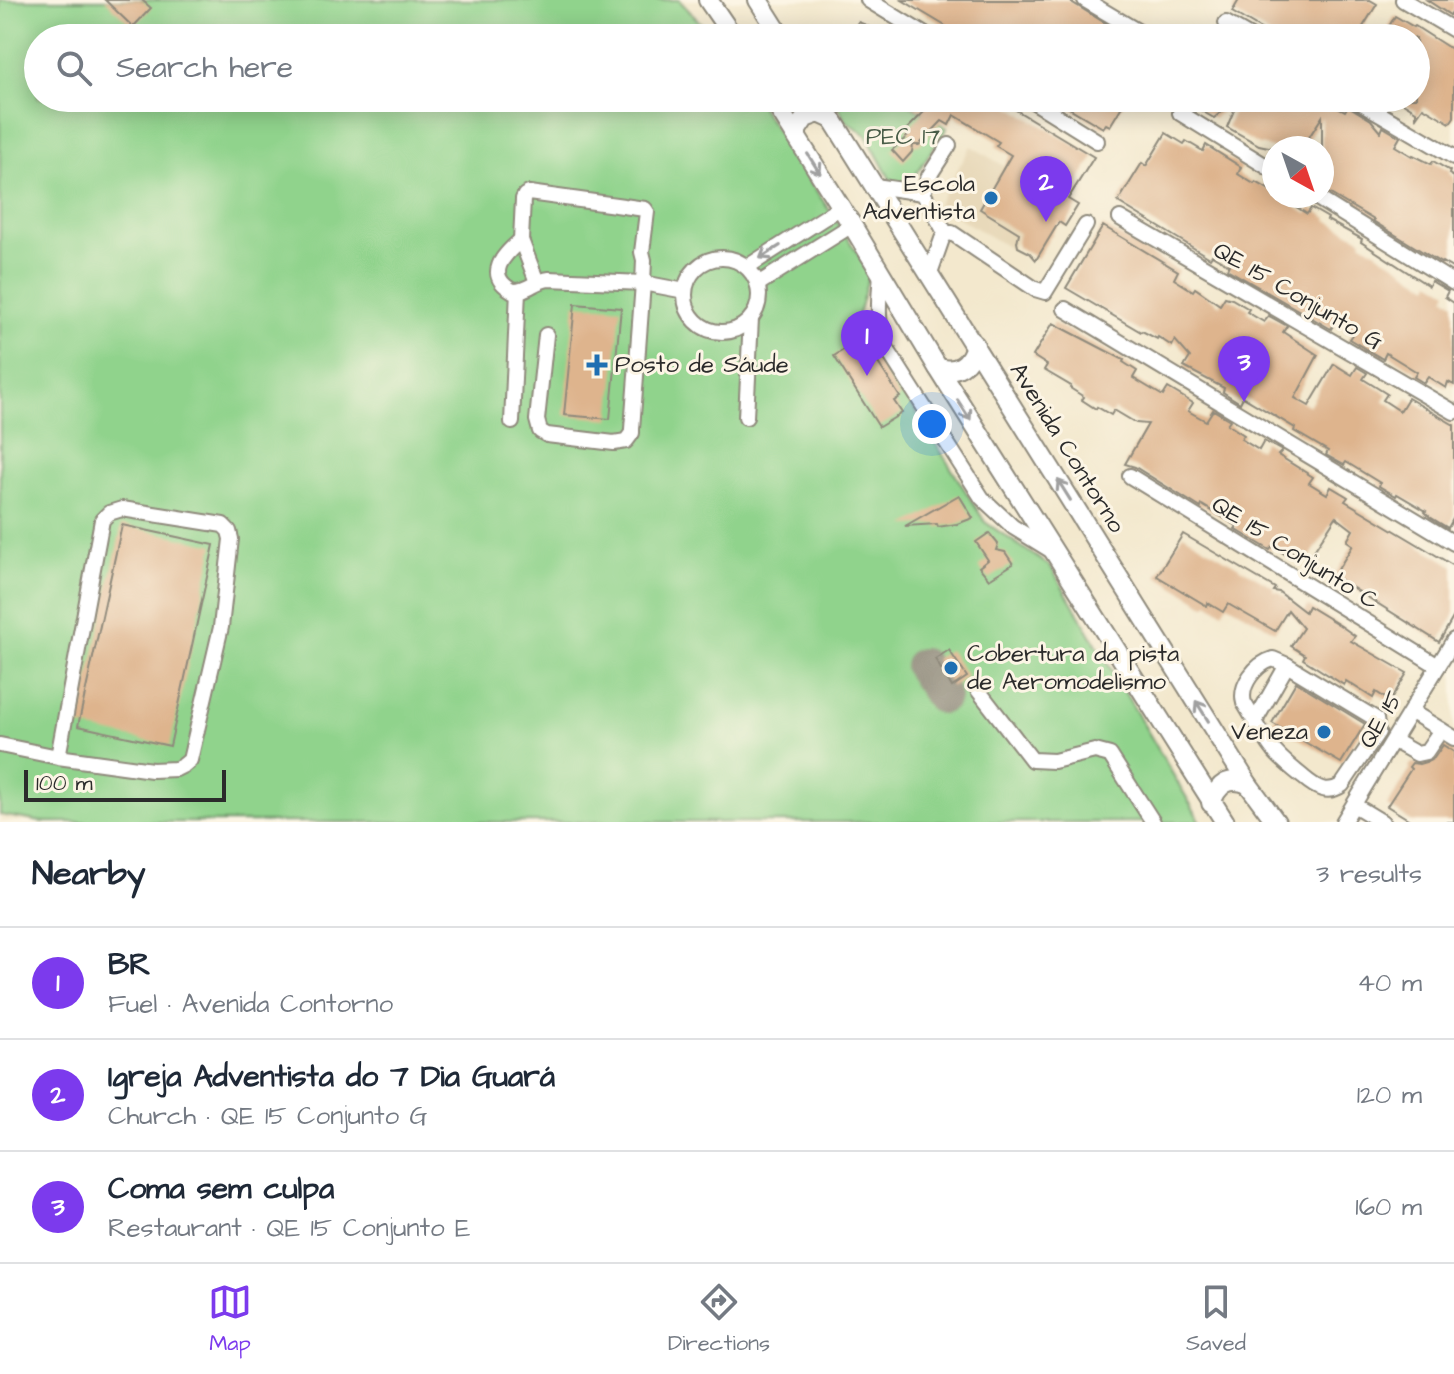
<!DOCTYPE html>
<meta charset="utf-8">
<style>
body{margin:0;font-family:"Architects Daughter",sans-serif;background:#f6f6f7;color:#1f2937}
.compass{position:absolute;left:1262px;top:136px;width:72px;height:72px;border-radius:50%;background:#fff;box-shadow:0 4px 20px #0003;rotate:140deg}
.scale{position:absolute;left:24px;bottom:20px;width:202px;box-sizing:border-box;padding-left:8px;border:4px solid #2b2b2b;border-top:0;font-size:22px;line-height:28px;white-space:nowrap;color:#2b2b2b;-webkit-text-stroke:6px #fcf5e5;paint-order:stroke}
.you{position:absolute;left:932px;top:424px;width:28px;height:28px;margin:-20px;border:6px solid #fff;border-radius:50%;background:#1a73e8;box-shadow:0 0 0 12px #1a73e833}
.badge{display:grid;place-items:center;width:52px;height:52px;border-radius:50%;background:#7c3aed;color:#fff;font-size:26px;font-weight:700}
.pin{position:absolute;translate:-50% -66px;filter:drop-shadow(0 2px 4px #0008)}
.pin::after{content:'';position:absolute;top:42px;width:28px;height:24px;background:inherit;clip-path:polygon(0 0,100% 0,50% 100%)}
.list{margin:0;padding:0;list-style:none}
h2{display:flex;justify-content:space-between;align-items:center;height:104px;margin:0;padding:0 32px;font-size:34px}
h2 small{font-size:26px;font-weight:400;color:#747a83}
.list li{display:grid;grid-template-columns:52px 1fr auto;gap:24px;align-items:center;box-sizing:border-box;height:112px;padding:0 32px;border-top:2px solid #e0e1e3}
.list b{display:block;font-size:30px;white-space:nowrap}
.list p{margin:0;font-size:26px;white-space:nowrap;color:#747a83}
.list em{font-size:26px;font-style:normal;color:#747a83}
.icon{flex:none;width:44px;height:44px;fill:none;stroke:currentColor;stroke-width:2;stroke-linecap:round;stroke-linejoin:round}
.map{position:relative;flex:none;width:1454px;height:822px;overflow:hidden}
.search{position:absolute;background:#fff;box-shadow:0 4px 20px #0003;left:24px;right:24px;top:24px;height:88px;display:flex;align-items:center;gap:20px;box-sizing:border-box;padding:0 28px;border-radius:44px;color:#747a83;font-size:30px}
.sheet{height:440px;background:#fff}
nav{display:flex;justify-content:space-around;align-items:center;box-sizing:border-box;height:112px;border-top:2px solid #e0e1e3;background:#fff;font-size:22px;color:#747a83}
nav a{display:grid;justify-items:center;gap:4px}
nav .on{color:#7c3aed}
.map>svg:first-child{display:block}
.built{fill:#e8d9ba}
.green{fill:#90d38c;stroke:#5e7f5c;stroke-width:2}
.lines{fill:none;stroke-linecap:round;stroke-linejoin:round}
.taxiway{stroke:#8f8a7c;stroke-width:36}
.building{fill:#deb48d}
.minor-casing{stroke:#8f8a7c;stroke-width:18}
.major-casing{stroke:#8f8a7c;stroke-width:22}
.minor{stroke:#fff;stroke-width:14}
.major{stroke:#fff;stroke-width:18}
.oneway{stroke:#a0a0a0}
.poi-dot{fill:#1f6fb2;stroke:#fcf5e5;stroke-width:3}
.labels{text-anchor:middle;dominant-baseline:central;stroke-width:6;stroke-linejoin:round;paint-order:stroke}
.park-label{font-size:24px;fill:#495d48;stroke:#fcf5e5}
.poi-label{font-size:24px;fill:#2b2b2b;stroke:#fcf5e5;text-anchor:end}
.street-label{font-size:24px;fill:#2b2b2b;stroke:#fcf5e5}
</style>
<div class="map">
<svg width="1454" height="822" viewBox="0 0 1454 822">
<rect width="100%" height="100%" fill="#fcf5e5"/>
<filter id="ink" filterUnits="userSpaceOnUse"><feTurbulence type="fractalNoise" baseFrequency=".0125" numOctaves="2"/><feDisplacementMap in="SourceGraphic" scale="16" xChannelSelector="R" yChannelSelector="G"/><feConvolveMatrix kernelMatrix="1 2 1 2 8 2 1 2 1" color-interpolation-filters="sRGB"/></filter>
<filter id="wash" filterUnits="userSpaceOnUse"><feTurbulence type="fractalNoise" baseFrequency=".006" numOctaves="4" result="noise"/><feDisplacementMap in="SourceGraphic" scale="32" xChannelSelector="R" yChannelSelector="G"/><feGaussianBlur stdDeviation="1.8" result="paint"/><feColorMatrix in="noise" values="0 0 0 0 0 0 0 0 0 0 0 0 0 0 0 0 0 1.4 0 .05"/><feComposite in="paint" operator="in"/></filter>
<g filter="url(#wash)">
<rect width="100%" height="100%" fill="#f3e8cd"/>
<path class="built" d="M971,146l74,45 -34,58 -74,-44z"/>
<g class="green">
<path d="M0,0h679l36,38h-677v60h717l115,174 -13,46 128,204 66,45 150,255h-1159l-42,-7z"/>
<path d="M839,98h61l47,30 -40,59 -13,-1 -28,-51 -21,-15 -8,-17z"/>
</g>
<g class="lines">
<path class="taxiway" d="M922,666l20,30"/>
</g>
<g id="blocks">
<g class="building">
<path d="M105,0h37l9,8 -18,19z"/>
<path d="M902,0h166l61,38h-168l-14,-11z"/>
<path d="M1239,0h131l7,4 -21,34h-80l-44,-26z"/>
<path d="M1427,0h27v9l-4,6z"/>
<path d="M1395,16l19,11 1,-1 39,25v66l-4,6 -27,-16 -7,10v-6l-21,-13h21v-60h-34z"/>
<path d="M858,22l8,3 21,13h-39z"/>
<path d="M901,98h95l98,59 -26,42 10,6 -13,21 -6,-4 -23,38 -6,-7 -12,-6 -1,-5 2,-9 -39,-24 31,-54 -15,-9 3,-4 -45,-27 -5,10 -7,-4 -23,24h-6l-1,7 -9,10 -11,-12 18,-16 -4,-4 18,-18z"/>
<path d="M1070,98h57l-17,28 -4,-2 -3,4 -37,-22z"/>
<path d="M1207,98h31l-24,20 -14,-8z"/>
<path d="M1239,98h82l24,13 3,-5 23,14 10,12 2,-5 17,10 -5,9 17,10 1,-1 18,9 2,-3 17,10 -1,3 5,3v92l-12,-7 -1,1 -68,-42 1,-1 -52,-31v-72l-20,31h-29l-14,-3 -32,-18z"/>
<path d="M1166,133l18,11 2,-3 17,10 3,-6 35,22 -3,7 16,10 2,-2 17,10 1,4h5l28,18 4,-6 17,10 -1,2 35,19 -1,3 68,44 2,-5 17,10 -3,6 9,6v82l-6,-3 -2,6 -18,-11 -4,6 -10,-6 3,-5 -31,-19 -3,6 -34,-20 4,-6 -18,-11 -4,7 -104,-60 2,-4 -17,-10 -2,3 -92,-56 24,-39 4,3z"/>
<path d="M1103,226l75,45 -4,8 19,12 2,-3 25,17 5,-8 7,2 17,10 -2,3 17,10 5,-6 18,10 -4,6 35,23 -23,43 14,8 25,-42 18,11 5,-8 10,6 -4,6 24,15 -4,6 17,11 8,-13 46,27v92l-6,11 -18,-11 -5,-5 1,-1 -29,-17 -1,2 -17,-10 1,-3 -34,-21 -2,3 -18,-10 2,-4 -34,-20 1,-3 -52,-31 -3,6 -17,-11 1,-4 -40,-21 6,-10 -15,-17 -3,6 -14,-9 -1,2 -15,-8 -1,1 -75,-44z"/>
<path d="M575,304l46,4 -11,111 -46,-4z"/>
<path d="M1053,323l71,37 -1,2 14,9 -4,7 30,18 5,-8 25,15 -5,8 18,10 7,-11 2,1 15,9 -3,4 17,11 -3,4 18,11 5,-9 18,10 -4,4 35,22 -4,6 18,11 4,-7 17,10 -3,4 109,65v50l-15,26 -105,-66 19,-31 -6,-4 6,-11 -17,-13 -26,40 -16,-9 -5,9 -16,-11 -3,4 -35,-21 2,-3 -35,-21 -1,3 -66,-41 -10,-3 23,-40 -12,-1 -22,-13 -3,5 -14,-8 -1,2 -14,-9 2,-3 -14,-9 1,-2 -27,-16 3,-5 -14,-9z"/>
<path d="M862,338l38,59 -6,4 8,12 -23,14 -45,-71z"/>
<path d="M959,495l14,23 -16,6 -19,3 -1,-3 -32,2z"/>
<path d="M122,525l92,20 -44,201 -92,-20z"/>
<path d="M989,533l9,11 -2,6 9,2 8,12 -24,15 -10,-12 9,-7 -12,-18z"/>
<path d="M1183,534l92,54 -2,3 6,1 26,20 3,-6 33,20 14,10 -4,5 56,32 -17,28 -14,-9 -3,6 -27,-17 -2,4 -41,-26 2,-4 -14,-9 12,-18 -15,-18 -13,21 -47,-27 -5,8 -15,-9 -1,3 -50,-30z"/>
<path d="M949,650l18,27 -15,10 -17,-28z"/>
<path d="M1296,682l69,42 -24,39 -69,-40z"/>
<path d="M1443,745l11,7v70h-41l-26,-16 24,-37 -2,-2 3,-4 7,1 10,-3 5,-3z"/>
</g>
</g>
</g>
<g filter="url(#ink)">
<use href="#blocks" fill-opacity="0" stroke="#8f8a7c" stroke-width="2"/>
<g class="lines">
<defs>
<g id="minor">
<path d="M868,0l62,38"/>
<path d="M1085,0l64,38"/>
<path d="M1403,0l51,30"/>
<path d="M1226,23l26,15"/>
<path d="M1028,98l69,43"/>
<path d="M1353,98l101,59"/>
<path d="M1180,113l94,58"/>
<path d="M875,186l48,7"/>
<path d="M1314,196l140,87"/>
<path d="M1120,218l334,194"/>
<path d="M946,234l-23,-41 6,-17 20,-31"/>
<path d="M521,240c-18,15 -37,35 -8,51 14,1 23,-11 36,-12l94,4 42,8"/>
<circle cx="722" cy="295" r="37"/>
<path d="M747,267l94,-60"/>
<path d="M881,273c-2,26 -5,49 4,73l97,152 31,29 39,24"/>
<path d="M930,273l12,-34 4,-5 6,-1 83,56 10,3 41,-67"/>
<path d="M537,282l-16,-42 2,-41 2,-4 4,-2 116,16 2,3 -5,40 2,8 -1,23 -11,146v4l-6,8 -12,2 -67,-8 -7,-4 -3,-11 9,-85"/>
<path d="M758,284l94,-59"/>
<path d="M1065,309l389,234"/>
<path d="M746,417l5,-99"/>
<path d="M512,422l6,-131"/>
<path d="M1130,476l308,190"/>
<path d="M1273,659l14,6 89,54 2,13 -36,53c-15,10 -26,3 -39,-8 -10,-8 -20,-16 -28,-25 -12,-15 -21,-33 -31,-49 -5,-18 12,-39 29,-44z"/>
<path d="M978,690l54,70 22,1 41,-10 15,4 43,67"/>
<path d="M1412,712l42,26"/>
<path d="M1255,721l32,-56"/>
<path d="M1394,741l23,13 9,-2 15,-22"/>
<path d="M0,745l58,12 94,13 24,-1 8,-4 6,-5 31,-133 10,-88 -2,-8 -6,-6 -101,-16 -13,4 -7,7 -44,237"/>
<path d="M1354,805l28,17"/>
<path d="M1343,822l111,-182"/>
</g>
<g id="major">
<path d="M708,0l26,38"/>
<path d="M758,0l24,38"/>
<path d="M772,98l80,127 86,143 287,454"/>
<path d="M819,98l429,686 28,38"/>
<path d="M797,137v-7l8,-12 14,-5 13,6"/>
<path d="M938,368c19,5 32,-3 37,-23"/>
<path d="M1211,803c7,-19 18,-27 37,-19"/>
</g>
</defs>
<use href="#minor" class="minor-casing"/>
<use href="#major" class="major-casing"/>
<use href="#minor" class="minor"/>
<use href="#major" class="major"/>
</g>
<defs><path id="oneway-shaft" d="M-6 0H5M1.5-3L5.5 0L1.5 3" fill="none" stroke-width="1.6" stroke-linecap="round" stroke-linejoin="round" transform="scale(2)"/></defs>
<g class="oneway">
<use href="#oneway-shaft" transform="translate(814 164) rotate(58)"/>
<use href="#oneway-shaft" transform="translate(770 252) rotate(148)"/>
<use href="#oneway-shaft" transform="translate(964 410) rotate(57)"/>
<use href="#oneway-shaft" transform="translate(1064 490) rotate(-122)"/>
<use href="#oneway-shaft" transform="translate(1202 711) rotate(-122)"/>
</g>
</g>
<g class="poi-dot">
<circle cx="991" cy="198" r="8"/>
<path d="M593 353h8v8h8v8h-8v8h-8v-8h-8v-8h8z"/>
<circle cx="951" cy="668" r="8"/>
<circle cx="1324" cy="732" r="8"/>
</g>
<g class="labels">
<g class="park-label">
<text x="903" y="137">PEC 17</text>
</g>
<g class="poi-label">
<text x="975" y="184">Escola<tspan x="975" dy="28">Adventista</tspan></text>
<text x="615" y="365" text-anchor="start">Posto de Sáude</text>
<text x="967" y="654" text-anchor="start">Cobertura da pista<tspan x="967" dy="28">de Aeromodelismo</tspan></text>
<text x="1308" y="732">Veneza</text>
</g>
<g class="street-label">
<text transform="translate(1298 296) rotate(30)">QE 15 Conjunto G</text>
<text transform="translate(1067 448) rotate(58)">Avenida Contorno</text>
<text transform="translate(1295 553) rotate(32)">QE 15 Conjunto C</text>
<text transform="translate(1381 720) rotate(-59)">QE 15</text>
</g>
</g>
</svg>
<svg class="compass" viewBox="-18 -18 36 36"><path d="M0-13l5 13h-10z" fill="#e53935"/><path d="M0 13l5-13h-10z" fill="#747a83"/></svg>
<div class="scale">100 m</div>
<div class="you"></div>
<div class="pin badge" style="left:867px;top:376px">1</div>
<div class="pin badge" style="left:1046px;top:222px">2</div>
<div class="pin badge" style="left:1244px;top:402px">3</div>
<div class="search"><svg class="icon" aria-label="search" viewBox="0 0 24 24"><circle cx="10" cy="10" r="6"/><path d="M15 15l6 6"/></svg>Search here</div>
</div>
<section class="sheet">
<h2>Nearby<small>3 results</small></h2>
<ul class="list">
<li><span class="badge">1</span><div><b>BR</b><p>Fuel · Avenida Contorno</p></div><em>40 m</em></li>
<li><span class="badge">2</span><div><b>Igreja Adventista do 7 Dia Guará</b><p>Church · QE 15 Conjunto G</p></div><em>120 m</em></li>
<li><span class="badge">3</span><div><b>Coma sem culpa</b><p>Restaurant · QE 15 Conjunto E</p></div><em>160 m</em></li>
</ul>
</section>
<nav>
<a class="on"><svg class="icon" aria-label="map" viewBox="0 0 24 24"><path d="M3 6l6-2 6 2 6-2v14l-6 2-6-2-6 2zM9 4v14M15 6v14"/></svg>Map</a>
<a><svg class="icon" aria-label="directions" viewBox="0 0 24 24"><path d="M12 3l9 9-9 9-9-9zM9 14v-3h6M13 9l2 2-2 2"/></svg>Directions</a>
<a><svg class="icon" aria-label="saved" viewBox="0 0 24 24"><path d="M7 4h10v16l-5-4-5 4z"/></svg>Saved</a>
</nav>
